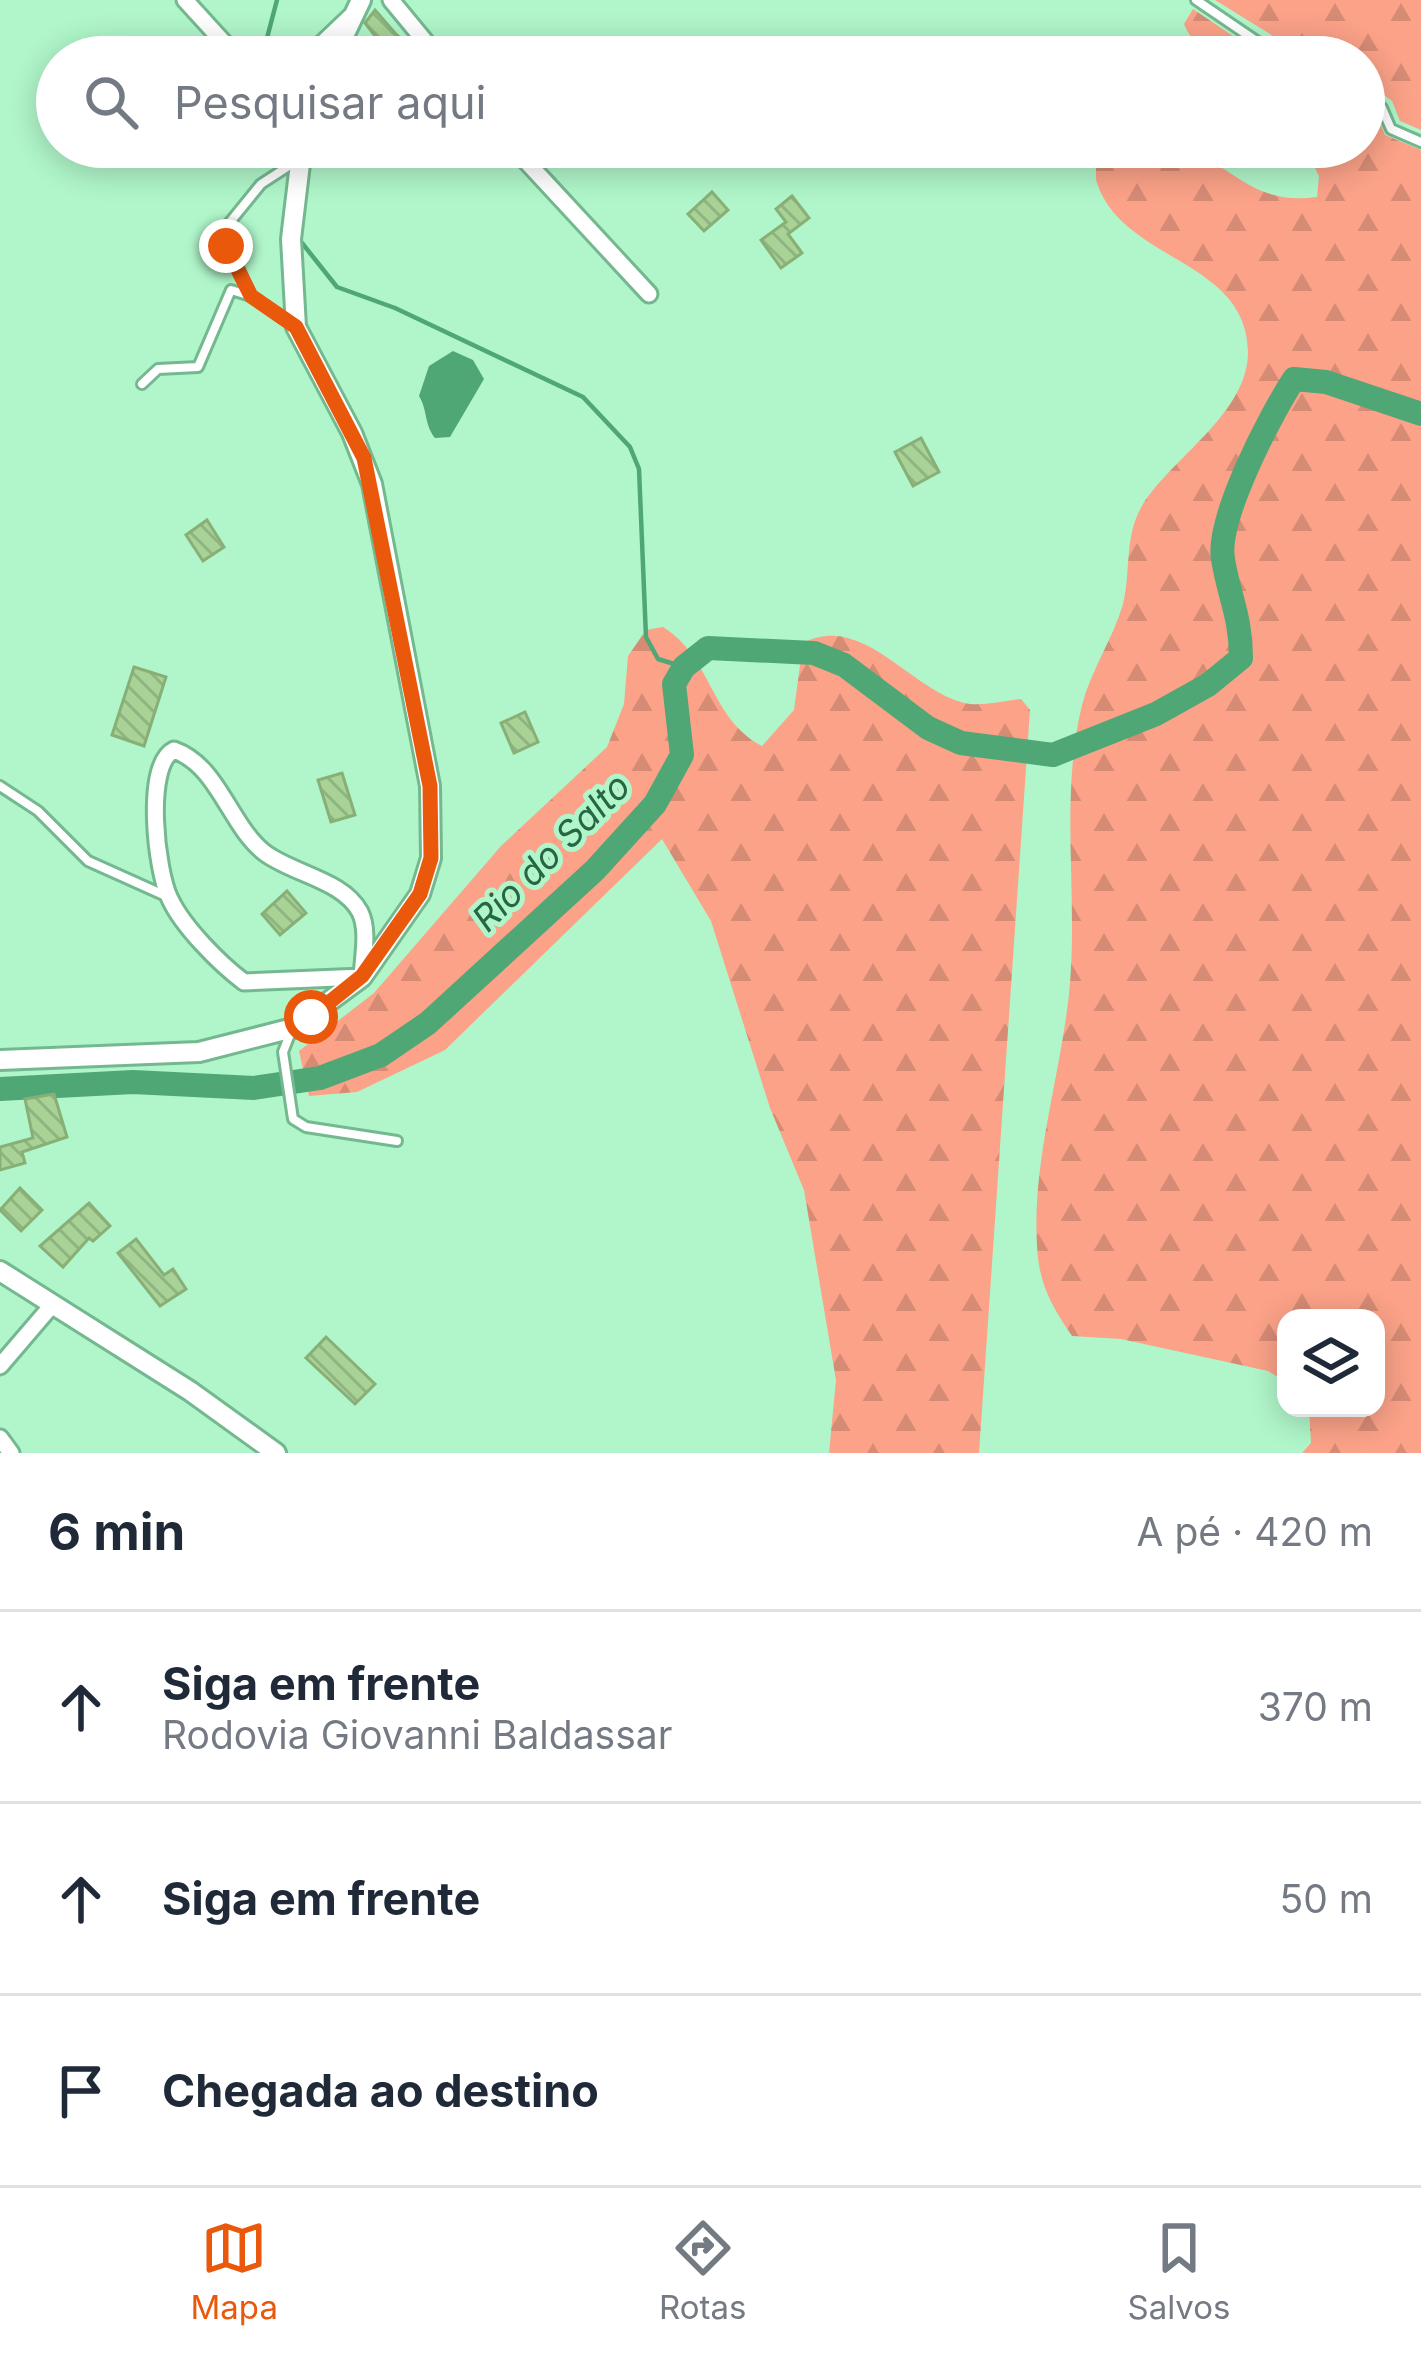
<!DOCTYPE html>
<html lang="pt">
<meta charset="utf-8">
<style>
body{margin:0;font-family:Inter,sans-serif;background:#f6f6f7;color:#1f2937}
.controls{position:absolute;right:36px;bottom:36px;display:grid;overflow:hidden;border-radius:24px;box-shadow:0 6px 30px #0003}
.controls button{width:108px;height:108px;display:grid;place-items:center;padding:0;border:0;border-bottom:3px solid #e0e1e3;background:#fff;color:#1f2937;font:60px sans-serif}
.stop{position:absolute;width:36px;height:36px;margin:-27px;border:9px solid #ea580c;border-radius:50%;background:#fff}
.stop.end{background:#ea580c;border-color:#fff;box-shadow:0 3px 12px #0008}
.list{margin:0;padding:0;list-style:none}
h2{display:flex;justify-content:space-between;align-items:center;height:156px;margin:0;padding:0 48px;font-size:51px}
h2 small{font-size:39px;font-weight:400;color:#747a83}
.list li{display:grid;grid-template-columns:78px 1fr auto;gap:36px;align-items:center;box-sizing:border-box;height:192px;padding:0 48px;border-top:3px solid #e0e1e3}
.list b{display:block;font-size:45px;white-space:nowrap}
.list p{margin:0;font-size:39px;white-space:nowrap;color:#747a83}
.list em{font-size:39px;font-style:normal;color:#747a83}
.icon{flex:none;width:66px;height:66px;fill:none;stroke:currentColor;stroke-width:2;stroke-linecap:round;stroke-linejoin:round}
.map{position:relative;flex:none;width:1421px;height:1453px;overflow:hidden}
.search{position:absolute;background:#fff;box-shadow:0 6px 30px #0003;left:36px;right:36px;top:36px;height:132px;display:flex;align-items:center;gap:30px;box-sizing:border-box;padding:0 42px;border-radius:66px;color:#747a83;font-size:45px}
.sheet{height:732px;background:#fff}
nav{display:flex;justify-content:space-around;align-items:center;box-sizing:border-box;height:168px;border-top:3px solid #e0e1e3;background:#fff;font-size:33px;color:#747a83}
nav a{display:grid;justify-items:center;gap:6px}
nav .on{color:#ea580c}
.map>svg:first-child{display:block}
.forest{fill:url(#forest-firs)}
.water{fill:#4ea775}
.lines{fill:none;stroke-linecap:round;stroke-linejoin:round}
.stream{stroke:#4ea775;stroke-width:4.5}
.river{stroke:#4ea775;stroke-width:24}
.building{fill:url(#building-back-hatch);stroke:#88b076;stroke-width:3}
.service-casing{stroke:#74b88f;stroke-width:14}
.minor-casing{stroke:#74b88f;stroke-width:21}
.tertiary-casing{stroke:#74b88f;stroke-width:24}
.service{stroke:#fff;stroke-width:8}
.minor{stroke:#fff;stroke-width:15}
.tertiary{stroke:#fff;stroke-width:18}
.route{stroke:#ea580c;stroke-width:15}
.labels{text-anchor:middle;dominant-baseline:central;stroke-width:10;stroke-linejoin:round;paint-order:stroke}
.water-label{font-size:36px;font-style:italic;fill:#266643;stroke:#b0f6ca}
</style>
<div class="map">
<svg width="1421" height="1453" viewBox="0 0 1421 1453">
<defs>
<pattern id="forest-firs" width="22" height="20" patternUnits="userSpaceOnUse" patternTransform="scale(3)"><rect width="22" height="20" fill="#fba288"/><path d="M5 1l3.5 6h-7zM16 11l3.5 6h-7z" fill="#d68b75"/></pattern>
<pattern id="building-back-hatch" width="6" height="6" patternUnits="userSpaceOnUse" patternTransform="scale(3)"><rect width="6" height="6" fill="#a8d296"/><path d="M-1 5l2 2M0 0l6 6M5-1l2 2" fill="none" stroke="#8fb481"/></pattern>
</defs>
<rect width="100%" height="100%" fill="#b0f6ca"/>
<g class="forest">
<path d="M1215,0h206v130l-21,-9 -8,-20 -28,-21v-23l-60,-2z"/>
<path d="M1193,9l71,48c-31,0 -67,1 -80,-33z"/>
<path d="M1364,103l12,10 9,22 36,15v1303h-119l9,-10 -2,-35h67v-90h-90v64l-18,-11 -147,-32 -49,-3c-21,-31 -33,-52 -35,-90 -5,-85 23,-168 32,-252 10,-95 -10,-195 13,-289 9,-35 31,-66 41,-101 8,-31 1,-68 19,-98 28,-47 106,-92 106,-154 -1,-93 -125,-90 -151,-169 -3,-9 1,-26 2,-36 24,0 53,-4 77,0 51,9 71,60 141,50l2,-21 -15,-29h60z"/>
<path d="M663,627c49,30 47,92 99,119l32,-36 9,-67c59,-31 105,45 161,60 16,4 39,-2 57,-4l9,11 -51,743h-150l7,-73 -32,-190 -34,-82 -59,-187 -49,-82 -217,211 -88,42 -48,4 -10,-45 75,-58 127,-147 106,-99 17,-43 4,-48 18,-26z"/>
</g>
<path class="water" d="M453,351l20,9 11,19 -34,58 -15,1c-11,-14 -7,-27 -16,-42l10,-30z"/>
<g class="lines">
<g class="stream">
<path d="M262,57l15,-57"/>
<path d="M266,147l3,9"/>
<path d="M302,243l35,44 58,21 188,89 47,50 9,22 7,168 12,22 26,8"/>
</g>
<path class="river" d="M0,1089l133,-7 121,6 66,-10 61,-23 47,-32 167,-153 60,-66 27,-49 -8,-71 10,-17 24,-19 106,5 30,12 84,63 33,15 92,12 103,-41 52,-29 33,-27c0,-42 -12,-61 -18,-99 -7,-40 48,-145 71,-180l32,3 95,32"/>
</g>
<g class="building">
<path d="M375,10l20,23 25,24h-27l-11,-12 -17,-22z"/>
<path d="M712,192l16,18 -24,21 -16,-17z"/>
<path d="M792,196l17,22 -21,16 14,19 -21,15 -20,-28 25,-18 -10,-13z"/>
<path d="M921,438l18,34 -26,14 -18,-34z"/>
<path d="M207,520l17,27 -21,14 -17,-26z"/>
<path d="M134,667l32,10 -22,69 -32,-11z"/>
<path d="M525,712l13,30 -24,11 -13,-30z"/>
<path d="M342,773l13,42 -24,7 -13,-42z"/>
<path d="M287,891l19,22 -26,22 -18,-21z"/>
<path d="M54,1094l13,43 -45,15 3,11 -25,7v-23l33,-9 -8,-39z"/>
<path d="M20,1188l22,22 -21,21 -21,-21z"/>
<path d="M89,1203l21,23 -17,15 -4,-3 -26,29 -23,-21z"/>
<path d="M136,1239l28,36 9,-6 13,20 -26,17 -42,-53z"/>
<path d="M326,1337l49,47 -20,20 -49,-46z"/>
</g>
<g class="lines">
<defs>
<g id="service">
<path d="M1196,0l84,57"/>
<path d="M1364,93l18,15 9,21 30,13"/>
<path d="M251,296l-29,-64 39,-48 37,-24"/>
<path d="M142,384l16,-15 40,-2 33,-77 20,6 42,29"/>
<path d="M0,786l38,25 50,50 78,35"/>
<path d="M292,1029l-9,23 10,67 13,8 91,14"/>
</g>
<g id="minor">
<path d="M185,0l52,57"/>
<path d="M391,0l47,57"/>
<path d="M308,57l42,-40"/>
<path d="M513,147l136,147"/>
<path d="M174,750c45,16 55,75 91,103 28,21 78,27 95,59 9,18 3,45 2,65l-118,5c-24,-18 -61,-55 -74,-83 -14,-28 -26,-134 4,-149z"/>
<path d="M0,1366l53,-62"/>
<path d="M0,1438l11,15"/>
</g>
<g id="tertiary">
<path d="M334,57l27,-57"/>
<path d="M0,1060l199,-8 94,-24 69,-51 58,-83 11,-36 -1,-72 -58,-302 -20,-51 -56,-106 -5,-88 11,-92"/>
<path d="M0,1271l190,120 86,62"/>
</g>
</defs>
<use href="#service" class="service-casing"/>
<use href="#minor" class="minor-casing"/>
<use href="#tertiary" class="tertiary-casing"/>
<use href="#service" class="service"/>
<use href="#minor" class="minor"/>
<use href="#tertiary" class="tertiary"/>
</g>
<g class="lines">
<path class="route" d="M226,246l25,50 45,31 68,131 66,328 1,72 -11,36 -58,82 -51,41"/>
</g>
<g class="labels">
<g class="water-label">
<text transform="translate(551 852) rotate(-45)">Rio do Salto</text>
</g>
</g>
</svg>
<div class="controls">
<button><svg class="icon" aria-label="layers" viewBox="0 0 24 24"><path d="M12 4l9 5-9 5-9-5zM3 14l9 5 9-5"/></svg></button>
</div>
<div class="stop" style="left:311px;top:1017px"></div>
<div class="stop end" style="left:226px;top:246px"></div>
<div class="search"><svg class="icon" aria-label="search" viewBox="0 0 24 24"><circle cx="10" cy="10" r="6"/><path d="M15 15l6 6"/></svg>Pesquisar aqui</div>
</div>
<section class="sheet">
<h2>6 min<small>A pé · 420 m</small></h2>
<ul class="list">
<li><svg class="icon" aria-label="ahead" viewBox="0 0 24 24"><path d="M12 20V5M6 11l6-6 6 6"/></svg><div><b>Siga em frente</b><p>Rodovia Giovanni Baldassar</p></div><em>370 m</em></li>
<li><svg class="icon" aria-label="ahead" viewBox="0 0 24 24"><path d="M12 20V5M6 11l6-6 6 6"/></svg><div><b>Siga em frente</b></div><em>50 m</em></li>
<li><svg class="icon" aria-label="arrive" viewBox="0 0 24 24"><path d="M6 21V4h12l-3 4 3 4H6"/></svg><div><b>Chegada ao destino</b></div></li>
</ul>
</section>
<nav>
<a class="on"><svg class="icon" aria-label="map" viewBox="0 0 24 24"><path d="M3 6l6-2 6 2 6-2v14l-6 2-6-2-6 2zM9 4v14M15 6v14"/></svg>Mapa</a>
<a><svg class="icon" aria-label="directions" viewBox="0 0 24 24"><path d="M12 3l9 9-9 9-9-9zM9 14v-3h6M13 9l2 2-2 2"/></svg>Rotas</a>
<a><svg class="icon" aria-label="saved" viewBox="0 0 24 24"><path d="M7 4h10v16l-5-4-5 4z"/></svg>Salvos</a>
</nav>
